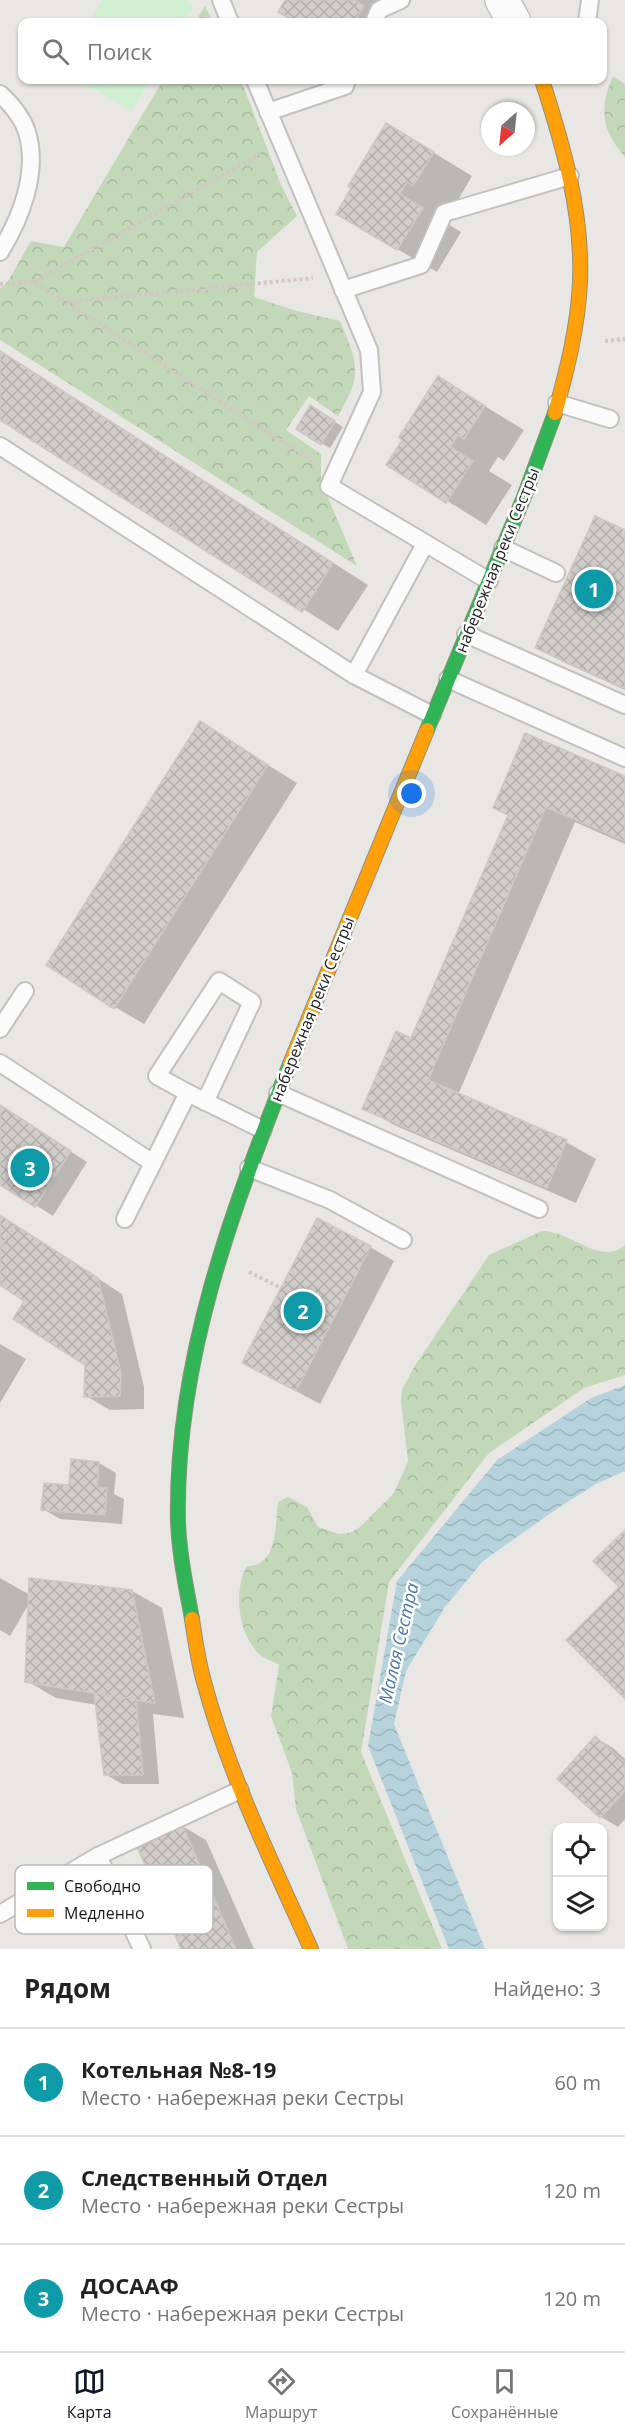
<!DOCTYPE html>
<html lang="ru">
<meta charset="utf-8">
<style>
body{margin:0;font-family:"Open Sans",sans-serif;background:#f2f2f2;color:#222}
.controls{position:absolute;right:18px;bottom:18px;display:grid;overflow:hidden;border-radius:12px;box-shadow:0 2px 4px #0004}
.controls button{width:54px;height:54px;display:grid;place-items:center;padding:0;border:0;border-bottom:2px solid #e0e0e0;background:#fff;color:#222;font:30px sans-serif}
.compass{position:absolute;left:481px;top:102px;width:54px;height:54px;border-radius:50%;background:#fff;box-shadow:0 2px 4px #0004;rotate:207deg}
.you{position:absolute;left:412px;top:794px;width:21px;height:21px;margin:-15px;border:4px solid #fff;border-radius:50%;background:#1a73e8;box-shadow:0 0 0 9px #1a73e833}
.badge{display:grid;place-items:center;width:39px;height:39px;border-radius:50%;background:#111827;color:#fff;font-size:20px;font-weight:700}
.pin{position:absolute;translate:-50% -50%;border:3px solid #fff;box-shadow:0 2px 6px #0006}
.list{margin:0;padding:0;list-style:none}
h2{display:flex;justify-content:space-between;align-items:center;height:78px;margin:0;padding:0 24px;font-size:26px}
h2 small{font-size:20px;font-weight:400;color:#767676}
.list li{display:grid;grid-template-columns:39px 1fr auto;gap:18px;align-items:center;box-sizing:border-box;height:108px;padding:0 24px;border-top:2px solid #e0e0e0}
.list b{display:block;font-size:22px;white-space:nowrap}
.list p{margin:0;font-size:20px;white-space:nowrap;color:#767676}
.list em{font-size:20px;font-style:normal;color:#767676}
.icon{flex:none;width:33px;height:33px;fill:none;stroke:currentColor;stroke-width:2;stroke-linecap:round;stroke-linejoin:round}
.map{position:relative;flex:none;width:625px;height:1949px;overflow:hidden}
.search{position:absolute;background:#fff;box-shadow:0 2px 4px #0004;left:18px;right:18px;top:18px;height:66px;display:flex;align-items:center;gap:15px;box-sizing:border-box;padding:0 21px;border-radius:12px;color:#767676;font-size:22px}
.sheet{height:402px;background:#fff}
nav{display:flex;justify-content:space-around;align-items:center;box-sizing:border-box;height:84px;border-top:2px solid #e0e0e0;background:#fff;font-size:16px;color:#767676}
nav a{display:grid;justify-items:center;gap:3px}
nav .on{color:#111827}
.map>svg:first-child{display:block}
.forest{fill:url(#forest-crowns)}
.park{fill:#d0f0d1}
.water{fill:url(#water-waves)}
.shadow{fill:#0003}
.building{fill:url(#building-cross-hatch);stroke:#ccc9c4;stroke-width:1.5}
.lines{fill:none;stroke-linecap:round;stroke-linejoin:round}
.lane-casing{stroke:#c2c1bf;stroke-width:20}
.street-casing{stroke:#c2c1bf;stroke-width:36}
.fast-casing{stroke:#90917c;stroke-width:16}
.slow-casing{stroke:#90917c;stroke-width:16}
.path{stroke:#d4c6c4;stroke-width:4;stroke-dasharray:3 3;stroke-linecap:butt}
.lane{stroke:#fcfbfb;stroke-width:16}
.street{stroke:#fcfbfb;stroke-width:33}
.fast{stroke:#30b455;stroke-width:14}
.slow{stroke:#ff9f0a;stroke-width:14}
.labels{text-anchor:middle;dominant-baseline:central;stroke-width:5;stroke-linejoin:round;paint-order:stroke}
.street-label{font-size:16px;fill:#1b1b1b;stroke:#fff}
.water-label{font-size:18px;font-style:italic;fill:#4a76a7;stroke:#fff}
.key{fill:#fff;stroke:#bbb;stroke-width:1.5}
.key-label{font-size:16px;fill:#1b1b1b}
</style>
<div class="map">
<svg width="625" height="1949" viewBox="0 0 625 1949">
<defs>
<pattern id="forest-crowns" width="20" height="18" patternUnits="userSpaceOnUse" patternTransform="scale(1.5)"><rect width="20" height="18" fill="#c3d8b8"/><path d="M2 6a3 3 0 1 1 6 0M12 15a3 3 0 1 1 6 0" fill="none" stroke="#a7b99e"/></pattern>
<pattern id="water-waves" width="16" height="10" patternUnits="userSpaceOnUse" patternTransform="scale(1.5)"><rect width="16" height="10" fill="#b6d3dd"/><path d="M0 5q4-4 8 0t8 0" fill="none" stroke="#9cb5bd"/></pattern>
<pattern id="building-cross-hatch" width="8" height="8" patternUnits="userSpaceOnUse" patternTransform="scale(1.5)"><rect width="8" height="8" fill="#d0cdca"/><path d="M0 0l8 8M0 8l8-8" fill="none" stroke="#b2afad"/></pattern>
</defs>
<rect width="100%" height="100%" fill="#e9e7e3"/>
<g class="forest">
<path d="M205,6l8,16h-18z"/>
<path d="M613,76l12,8v73c-24,-27 -26,-49 -12,-81z"/>
<path d="M163,80h78l40,105 16,31 -40,36 -3,45 43,14 43,10c18,43 23,53 -2,95l-29,-20 -23,34 35,24v27l36,85 -357,-226v-51l8,-8 23,-40 33,6z"/>
<path d="M542,1231c28,-1 59,36 83,14v130l-41,13 -95,65 -100,129 -28,170 81,197h-94l-52,-140 -4,-36 -21,-57 8,-51c-6,-4 -15,-6 -20,-11 -21,-20 -26,-63 -12,-88 31,0 28,-40 31,-64l10,-5 19,10 11,20 21,7 11,-1 10,-6 34,-34 14,-32 -7,-60 1,-11 12,-23 75,-112z"/>
</g>
<g class="park">
<path d="M102,0h84l8,5 -11,17h-94z"/>
<path d="M78,80h72l-18,31z"/>
</g>
<path class="water" d="M625,1385v86l-29,13 -38,24 -75,53 -38,46 -39,64 -12,53 91,225h-36l-81,-203 29,-165 100,-121 94,-62z"/>
<g class="shadow">
<path d="M286,0h113l-19,16 10,6h-92l-18,-11z"/>
<path d="M426,148l46,28 -18,31 -7,-4 -9,15 23,14 -24,40 -40,-23 -44,-61z"/>
<path d="M0,351l368,234 -30,46 -338,-213z"/>
<path d="M439,378l85,52 -20,31 -6,-4 -9,14 23,14 -26,40 -98,-61z"/>
<path d="M311,407l32,20 -13,21 -9,-5z"/>
<path d="M625,531v159l-64,-29 -24,-14z"/>
<path d="M201,723l96,60 -153,241 -29,-17z"/>
<path d="M625,778v66l-50,-22 -117,273 108,47 30,17 -20,44 -182,-78 -30,-17 48,-68 97,-224 -14,-8z"/>
<path d="M0,1106l87,56 -34,54 -53,-33z"/>
<path d="M0,1215l122,79 22,93v22l-34,1 -24,-14 1,-31 -61,-65 -26,-17z"/>
<path d="M370,1247l24,14 -74,143 -52,-28z"/>
<path d="M0,1344l26,15 -26,44z"/>
<path d="M99,1463l17,10 -2,21 10,5 -2,25 -62,-5 -17,-10z"/>
<path d="M0,1578l30,17 102,-4 30,17 22,110 -31,-4 6,70h-37l-17,-10 -8,-69 -41,-7 -29,-17 3,-79 -20,34 -10,-6z"/>
<path d="M596,1738l17,10 12,11v60l-7,8 -17,-10z"/>
<path d="M182,1826l24,14 48,109h-71z"/>
</g>
<g class="building">
<path d="M285,0h69l10,6 -10,16h-59l-17,-10z"/>
<path d="M386,123l48,29 -21,34 -6,-4 -7,12 23,14 -26,42 -61,-36 15,-26 -3,-2z"/>
<path d="M0,351l333,212 -31,49 -302,-192z"/>
<path d="M438,376l47,30 -21,33 -6,-4 -8,12 23,14 -27,42 -60,-38 16,-25 -3,-3z"/>
<path d="M310,405l25,16 -14,24 -25,-16z"/>
<path d="M595,516l30,14v159l-90,-41z"/>
<path d="M200,721l68,44 -154,244 -68,-44z"/>
<path d="M525,733l100,43v65l-79,-34 -118,273 139,60 -20,48 -185,-79 34,-78 15,7 97,-223 -15,-7z"/>
<path d="M0,1105l71,46 -36,56 -35,-22z"/>
<path d="M0,1215l15,10 -15,24z"/>
<path d="M317,1218l54,28 -75,145 -54,-28z"/>
<path d="M15,1225l83,53 23,95 -1,23 -36,1 1,-32 -72,-46 11,-18 -24,-16v-36z"/>
<path d="M71,1459l28,3 -2,25 10,1 -2,27 -64,-5 3,-27 25,2z"/>
<path d="M625,1530v169l-59,-59 53,-53 -26,-26z"/>
<path d="M29,1578l103,12 23,113 -130,-21z"/>
<path d="M94,1693l42,6 7,76h-39z"/>
<path d="M595,1736l30,27v28l-25,27 -43,-39z"/>
<path d="M182,1824l54,125h-55l-45,-105z"/>
</g>
<g class="lines">
<defs>
<g id="lane">
<path d="M221,0l9,22"/>
<path d="M374,22l5,-12 22,-10"/>
<path d="M587,22l3,-22"/>
<path d="M255,80l114,270 3,42 -43,94 160,95"/>
<path d="M0,94c11,10 22,23 27,38 12,40 -6,86 -27,120"/>
<path d="M268,112l77,-26 2,-6"/>
<path d="M343,290l78,-25 23,-52 126,-37"/>
<path d="M557,403l53,16"/>
<path d="M0,446l354,229 78,40"/>
<path d="M503,548l53,25"/>
<path d="M466,634l159,71"/>
<path d="M354,675l71,-131"/>
<path d="M448,679l177,79"/>
<path d="M0,1029l25,-38"/>
<path d="M0,1063l153,100"/>
<path d="M188,1093l-31,-17 62,-95 33,21 -47,100"/>
<path d="M278,1093l261,116"/>
<path d="M249,1168l81,32 73,40"/>
<path d="M125,1219l63,-126 75,37"/>
<path d="M98,1856l44,93"/>
<path d="M0,1914l98,-58 142,-66"/>
</g>
<path id="street" d="M502,0l12,22"/>
<g id="fast">
<path d="M427,730l97,-233 31,-84"/>
<path d="M192,1619c-6,-33 -13,-65 -14,-99 -3,-158 54,-311 112,-456"/>
</g>
<g id="slow">
<path d="M542,80c21,65 41,133 38,202 -2,45 -13,88 -25,131"/>
<path d="M290,1064l137,-334"/>
<path d="M192,1619c3,21 6,42 12,63 25,93 68,180 107,267"/>
</g>
</defs>
<use href="#lane" class="lane-casing"/>
<use href="#street" class="street-casing"/>
<use href="#fast" class="fast-casing"/>
<use href="#slow" class="slow-casing"/>
<g class="path">
<path d="M34,282l228,-129"/>
<path d="M0,284l33,-2 35,20 245,-24"/>
<path d="M68,303l246,159"/>
<path d="M605,341l20,-2"/>
<path d="M249,1272l32,16"/>
</g>
<use href="#lane" class="lane"/>
<use href="#street" class="street"/>
<use href="#fast" class="fast"/>
<use href="#slow" class="slow"/>
</g>
<g class="labels">
<g class="street-label">
<text transform="translate(497 560) rotate(-68)">набережная реки Сестры</text>
<text transform="translate(312 1009) rotate(-68)">набережная реки Сестры</text>
</g>
<g class="water-label">
<text transform="translate(398 1643) rotate(-77)">Малая Сестра</text>
</g>
</g>
<rect x="15" y="1865" width="198" height="69" rx="9" class="key"/>
<rect x="27" y="1882" width="27" height="8" fill="#30b455"/>
<rect x="27" y="1909" width="27" height="8" fill="#ff9f0a"/>
<g class="key-label">
<text x="64" y="1892">Свободно</text>
<text x="64" y="1919">Медленно</text>
</g>
</svg>
<div class="controls">
<button><svg class="icon" aria-label="locate" viewBox="0 0 24 24"><circle cx="12" cy="12" r="6"/><path d="M12 2v4M12 18v4M2 12h4M18 12h4"/></svg></button>
<button><svg class="icon" aria-label="layers" viewBox="0 0 24 24"><path d="M12 4l9 5-9 5-9-5zM3 14l9 5 9-5"/></svg></button>
</div>
<svg class="compass" viewBox="-18 -18 36 36"><path d="M0-13l5 13h-10z" fill="#e53935"/><path d="M0 13l5-13h-10z" fill="#767676"/></svg>
<div class="you"></div>
<div class="pin badge" style="left:594px;top:589px;background:#0f9aa8">1</div>
<div class="pin badge" style="left:303px;top:1311px;background:#0f9aa8">2</div>
<div class="pin badge" style="left:30px;top:1168px;background:#0f9aa8">3</div>
<div class="search"><svg class="icon" aria-label="search" viewBox="0 0 24 24"><circle cx="10" cy="10" r="6"/><path d="M15 15l6 6"/></svg>Поиск</div>
</div>
<section class="sheet">
<h2>Рядом<small>Найдено: 3</small></h2>
<ul class="list">
<li><span class="badge" style="background:#0f9aa8">1</span><div><b>Котельная №8-19</b><p>Место · набережная реки Сестры</p></div><em>60 m</em></li>
<li><span class="badge" style="background:#0f9aa8">2</span><div><b>Следственный Отдел</b><p>Место · набережная реки Сестры</p></div><em>120 m</em></li>
<li><span class="badge" style="background:#0f9aa8">3</span><div><b>ДОСААФ</b><p>Место · набережная реки Сестры</p></div><em>120 m</em></li>
</ul>
</section>
<nav>
<a class="on"><svg class="icon" aria-label="map" viewBox="0 0 24 24"><path d="M3 6l6-2 6 2 6-2v14l-6 2-6-2-6 2zM9 4v14M15 6v14"/></svg>Карта</a>
<a><svg class="icon" aria-label="directions" viewBox="0 0 24 24"><path d="M12 3l9 9-9 9-9-9zM9 14v-3h6M13 9l2 2-2 2"/></svg>Маршрут</a>
<a><svg class="icon" aria-label="saved" viewBox="0 0 24 24"><path d="M7 4h10v16l-5-4-5 4z"/></svg>Сохранённые</a>
</nav>
